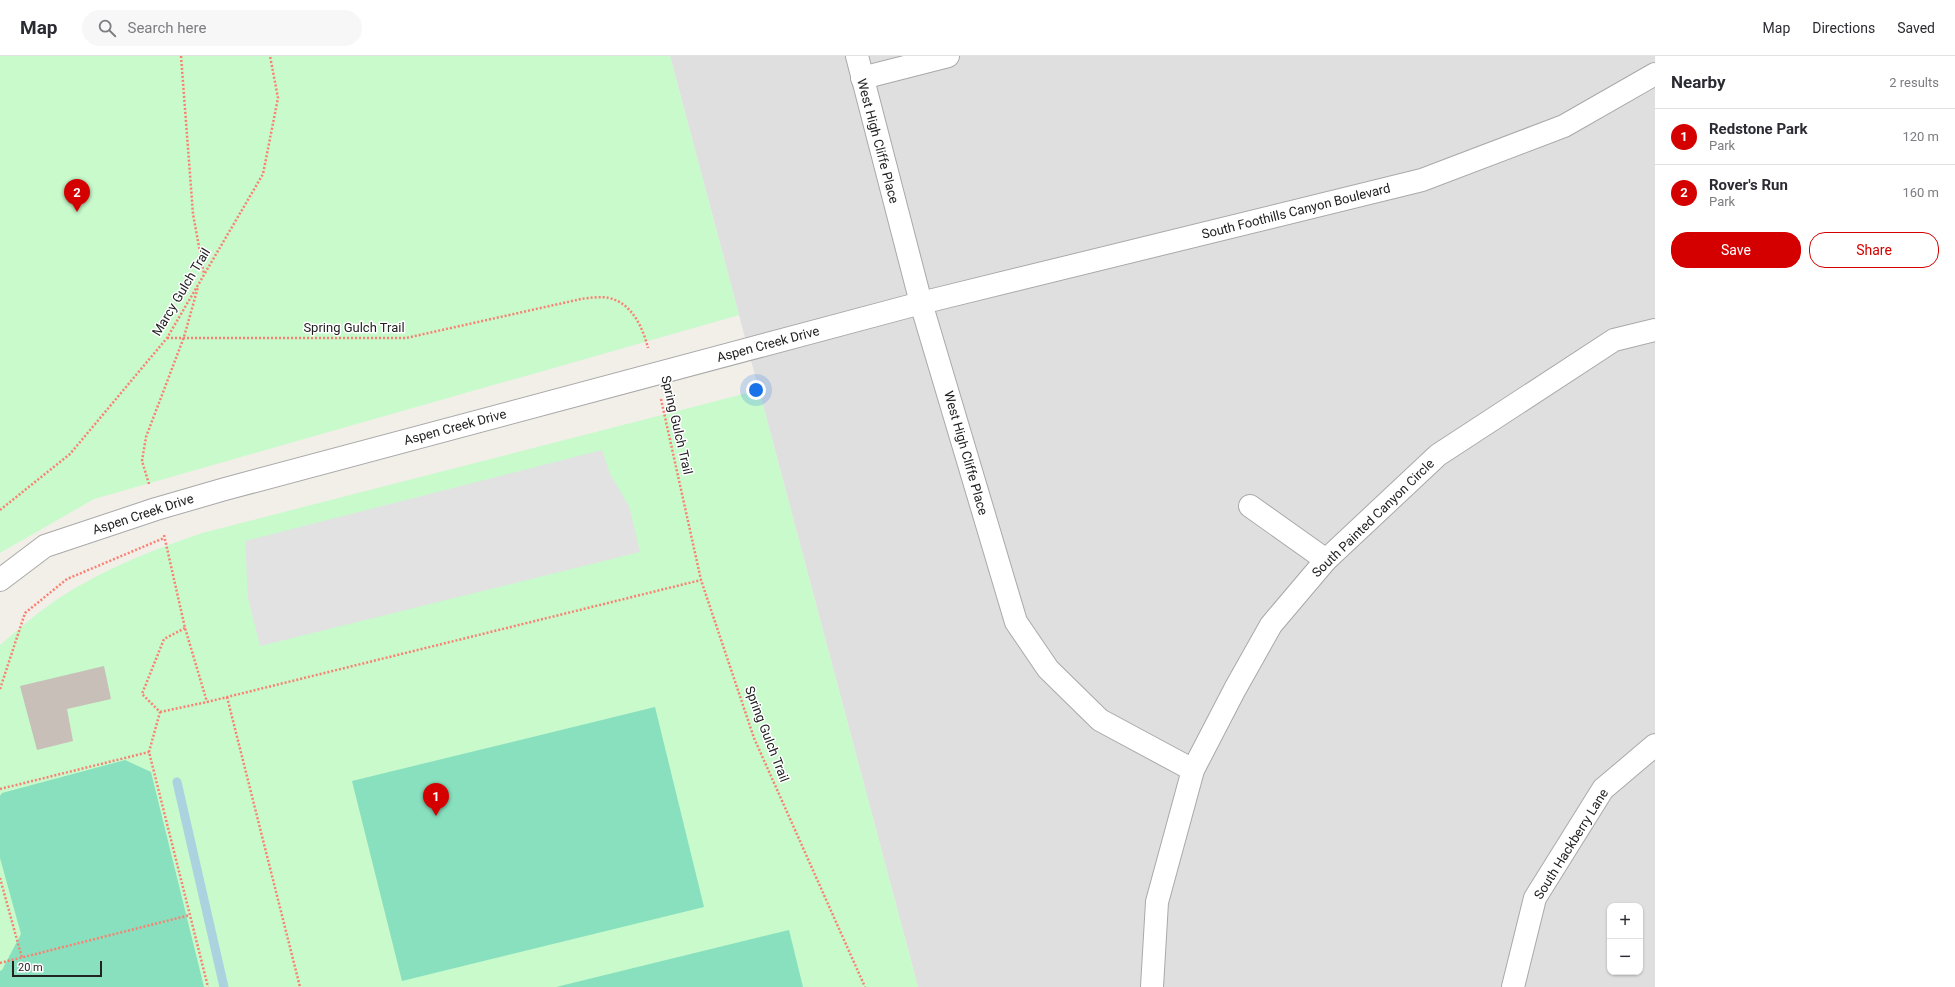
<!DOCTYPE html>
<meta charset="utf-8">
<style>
body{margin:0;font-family:Roboto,sans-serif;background:#f7f7f7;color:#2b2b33}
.controls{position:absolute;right:12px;bottom:12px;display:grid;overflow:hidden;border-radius:8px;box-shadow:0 1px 3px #0004}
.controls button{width:36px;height:36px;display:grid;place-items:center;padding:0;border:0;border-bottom:1px solid #e1e1e2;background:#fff;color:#2b2b33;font:20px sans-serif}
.scale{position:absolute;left:12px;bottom:10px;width:90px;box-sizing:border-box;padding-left:4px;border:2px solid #222;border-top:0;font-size:11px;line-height:14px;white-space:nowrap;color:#222;-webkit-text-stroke:3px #fff;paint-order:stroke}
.you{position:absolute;left:756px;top:334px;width:14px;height:14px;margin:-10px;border:3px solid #fff;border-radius:50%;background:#1a73e8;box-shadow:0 0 0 6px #1a73e833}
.badge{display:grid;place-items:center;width:26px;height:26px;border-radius:50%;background:#d40000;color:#fff;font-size:13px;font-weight:700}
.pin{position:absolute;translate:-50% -33px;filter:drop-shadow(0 1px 2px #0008)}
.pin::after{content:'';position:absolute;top:21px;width:14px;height:12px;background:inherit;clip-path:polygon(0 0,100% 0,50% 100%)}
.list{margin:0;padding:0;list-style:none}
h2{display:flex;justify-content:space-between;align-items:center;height:52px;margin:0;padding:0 16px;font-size:17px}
h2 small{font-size:13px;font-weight:400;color:#7c7c81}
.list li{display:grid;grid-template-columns:26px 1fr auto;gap:12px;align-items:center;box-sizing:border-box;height:56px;padding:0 16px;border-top:1px solid #e1e1e2}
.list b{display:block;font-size:15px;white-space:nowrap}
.list p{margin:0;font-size:13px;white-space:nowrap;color:#7c7c81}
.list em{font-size:13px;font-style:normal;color:#7c7c81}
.actions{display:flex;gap:8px;padding:12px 16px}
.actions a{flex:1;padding:9px 0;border:1px solid #d40000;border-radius:16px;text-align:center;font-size:14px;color:#d40000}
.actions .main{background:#d40000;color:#fff}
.icon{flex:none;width:22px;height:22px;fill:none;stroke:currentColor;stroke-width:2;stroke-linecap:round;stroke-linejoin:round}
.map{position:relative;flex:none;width:1655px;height:931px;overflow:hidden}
header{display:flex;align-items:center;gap:24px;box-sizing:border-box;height:56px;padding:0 20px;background:#fff;border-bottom:1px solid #e1e1e2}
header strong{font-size:19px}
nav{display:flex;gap:22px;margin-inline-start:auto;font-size:14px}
.search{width:280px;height:36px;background:#f7f7f7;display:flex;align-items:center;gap:10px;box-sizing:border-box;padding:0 14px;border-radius:22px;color:#7c7c81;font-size:15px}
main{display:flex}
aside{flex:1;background:#fff}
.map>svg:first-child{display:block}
.residential{fill:#e0dfdf;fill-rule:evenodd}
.park{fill:#c8facc}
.pitch{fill:#88e0be}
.parking{fill:#e2e2e2}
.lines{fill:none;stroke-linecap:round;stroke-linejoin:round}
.stream{stroke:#aad3df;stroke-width:9}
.building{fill:#c7bfb8}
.minor-casing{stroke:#a9a9a9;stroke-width:24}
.path{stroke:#fa8072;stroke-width:2.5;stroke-dasharray:2 2;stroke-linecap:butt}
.minor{stroke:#fff;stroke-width:22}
.labels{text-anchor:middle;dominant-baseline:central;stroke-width:3;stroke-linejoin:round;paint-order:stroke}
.street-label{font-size:13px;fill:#222;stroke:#fff}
</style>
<header>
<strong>Map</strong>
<div class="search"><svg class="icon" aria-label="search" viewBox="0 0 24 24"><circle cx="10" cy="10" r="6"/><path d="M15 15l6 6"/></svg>Search here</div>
<nav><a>Map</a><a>Directions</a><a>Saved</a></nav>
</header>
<main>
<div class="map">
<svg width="1655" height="931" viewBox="0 0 1655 931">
<rect width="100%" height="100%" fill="#f2efe9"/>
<path class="residential" d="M670,0h985v931h-737zM1610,850h30v66h-30z"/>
<g class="park">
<path d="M0,0h670l69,259 -645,184 -94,54z"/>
<path d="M759,334l159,597h-918v-342c15,-13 30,-26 45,-37 46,-34 104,-57 157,-75z"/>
</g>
<g class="pitch">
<path d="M655,651l49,200 -302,74 -50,-200z"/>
<path d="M125,704l26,12 53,215h-204v-16l2,-1 19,-36 -21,-76v-62l2,-3z"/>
<path d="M789,874l14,57h-247z"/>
</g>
<path class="parking" d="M602,394l8,24 19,32 11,46 -380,94 -12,-48 -3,-57z"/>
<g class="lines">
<path class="stream" d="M177,726l47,205"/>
</g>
<path class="building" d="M104,610l7,33 -44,10 6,32 -36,9 -17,-64z"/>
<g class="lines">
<defs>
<g id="minor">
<path d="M857,0l64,247 95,319 32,47 52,51 93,50"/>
<path d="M862,22l86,-22"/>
<path d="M1250,450l76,54"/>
<path d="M0,524l45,-34 111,-37 69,-20 696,-186 501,-123 142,-54 91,-52"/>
<path d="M1152,931l5,-85 36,-132 42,-81 36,-64 55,-65 112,-105 176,-115 41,-10"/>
<path d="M1513,931l22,-89 68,-109 52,-44"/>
</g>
</defs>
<use href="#minor" class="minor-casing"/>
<g class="path">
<path d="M181,0l12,158 11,60"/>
<path d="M167,282h239l175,-39c8,-1 20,-3 28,-1 23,5 34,30 39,50"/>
<path d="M661,343l40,181 53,158 111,249"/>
<path d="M149,428l-7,-23 4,-24 38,-100 14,-50"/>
<path d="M0,454l70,-56 97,-116 96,-164 15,-76 -8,-42"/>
<path d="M164,479l21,93 22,74"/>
<path d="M185,572l-21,11 -22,55 18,18 -11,40 59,235"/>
<path d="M0,633l25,-76 42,-34 97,-41"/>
<path d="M227,641l73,290"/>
<path d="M160,656l47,-10 494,-122"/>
<path d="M0,733l149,-37"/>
<path d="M0,822l22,80"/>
<path d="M0,907l190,-48"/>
</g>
<use href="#minor" class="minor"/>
</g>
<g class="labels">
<g class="street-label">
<text transform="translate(878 85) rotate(75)">West High Cliffe Place</text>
<text transform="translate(1296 155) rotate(-14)">South Foothills Canyon Boulevard</text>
<text transform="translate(181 236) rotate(-59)">Marcy Gulch Trail</text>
<text x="354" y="271">Spring Gulch Trail</text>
<text transform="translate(768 288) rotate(-15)">Aspen Creek Drive</text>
<text transform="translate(677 369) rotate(77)">Spring Gulch Trail</text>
<text transform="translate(455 371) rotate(-15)">Aspen Creek Drive</text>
<text transform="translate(966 397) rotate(74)">West High Cliffe Place</text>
<text transform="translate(143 458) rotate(-18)">Aspen Creek Drive</text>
<text transform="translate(1373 462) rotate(-44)">South Painted Canyon Circle</text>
<text transform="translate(767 678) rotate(69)">Spring Gulch Trail</text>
<text transform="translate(1571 788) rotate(-58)">South Hackberry Lane</text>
</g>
</g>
</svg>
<div class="controls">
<button>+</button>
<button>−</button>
</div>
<div class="scale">20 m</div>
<div class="you"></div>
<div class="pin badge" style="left:436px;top:760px">1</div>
<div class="pin badge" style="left:77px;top:156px">2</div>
</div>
<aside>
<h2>Nearby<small>2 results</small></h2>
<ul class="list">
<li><span class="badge">1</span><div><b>Redstone Park</b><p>Park</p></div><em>120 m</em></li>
<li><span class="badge">2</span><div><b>Rover's Run</b><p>Park</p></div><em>160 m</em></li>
</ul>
<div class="actions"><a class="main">Save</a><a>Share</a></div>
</aside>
</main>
